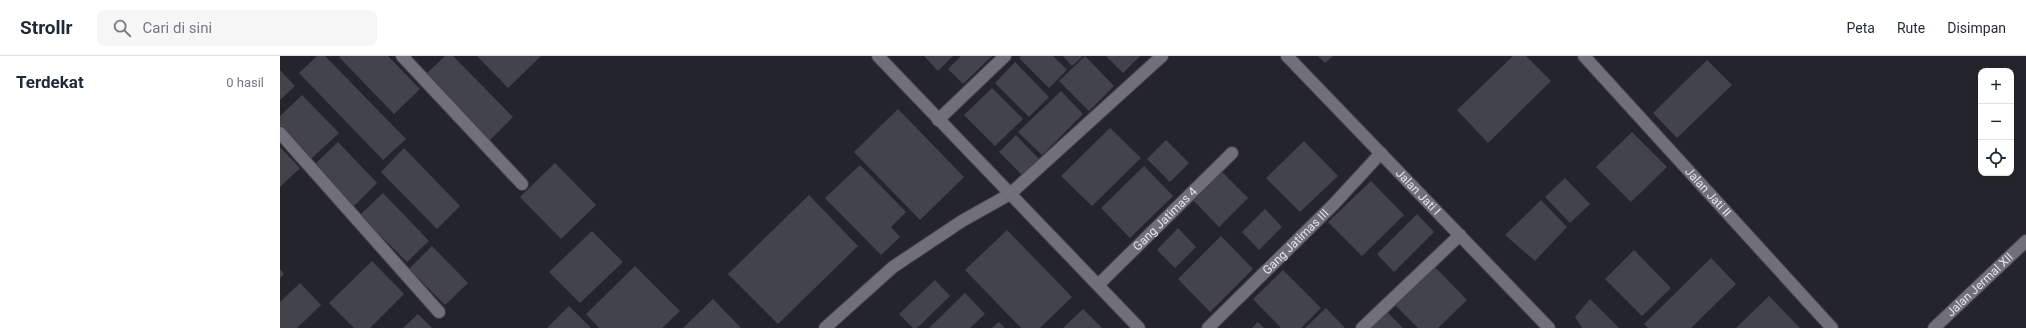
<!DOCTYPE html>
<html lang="id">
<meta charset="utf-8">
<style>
body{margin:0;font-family:Roboto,sans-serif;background:#f6f6f7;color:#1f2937}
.controls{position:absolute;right:12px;top:12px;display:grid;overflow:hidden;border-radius:8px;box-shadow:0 4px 16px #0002}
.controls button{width:36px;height:36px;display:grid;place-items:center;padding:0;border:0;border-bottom:1px solid #e0e1e3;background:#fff;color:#1f2937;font:20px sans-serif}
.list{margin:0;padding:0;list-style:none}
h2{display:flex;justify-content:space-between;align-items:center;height:52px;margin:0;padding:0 16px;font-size:17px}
h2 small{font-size:13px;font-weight:400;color:#747a83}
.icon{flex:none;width:22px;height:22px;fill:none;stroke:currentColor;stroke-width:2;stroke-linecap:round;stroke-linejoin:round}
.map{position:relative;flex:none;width:1746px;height:272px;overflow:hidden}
header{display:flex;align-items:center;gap:24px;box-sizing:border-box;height:56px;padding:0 20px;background:#fff;border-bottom:1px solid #e0e1e3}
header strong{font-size:19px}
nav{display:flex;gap:22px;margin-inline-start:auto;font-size:14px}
.search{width:280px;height:36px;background:#f6f6f7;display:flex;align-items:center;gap:10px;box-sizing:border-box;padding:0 14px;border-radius:8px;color:#747a83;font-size:15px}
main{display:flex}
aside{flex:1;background:#fff}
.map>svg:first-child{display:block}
.building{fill:#43434c}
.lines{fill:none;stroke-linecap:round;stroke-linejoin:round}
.street-casing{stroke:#414147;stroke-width:14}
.secondary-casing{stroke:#414147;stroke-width:14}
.street{stroke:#706f7a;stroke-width:12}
.secondary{stroke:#706f7a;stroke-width:12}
.labels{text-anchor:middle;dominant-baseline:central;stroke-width:3.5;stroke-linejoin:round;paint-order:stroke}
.street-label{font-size:12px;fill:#e4e4ea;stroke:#0d0d11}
</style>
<header>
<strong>Strollr</strong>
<div class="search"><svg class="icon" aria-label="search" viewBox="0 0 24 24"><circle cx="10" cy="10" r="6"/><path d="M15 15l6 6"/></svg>Cari di sini</div>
<nav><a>Peta</a><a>Rute</a><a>Disimpan</a></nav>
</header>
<main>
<aside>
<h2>Terdekat<small>0 hasil</small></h2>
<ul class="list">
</ul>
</aside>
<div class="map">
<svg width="1746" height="272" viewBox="0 0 1746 272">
<rect width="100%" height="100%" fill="#24242c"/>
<g class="building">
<path d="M37,0h8l81,83 -23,21 -84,-87z"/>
<path d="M61,0h47l32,33 -26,25 -55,-57z"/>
<path d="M165,0h8l60,61 -26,26 -64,-66z"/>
<path d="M197,0h64l-33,32z"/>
<path d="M644,0h29l-15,15z"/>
<path d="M681,0h31l-29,28 -15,-15z"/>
<path d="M741,0h32l14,14 -18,18 -30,-30z"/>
<path d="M783,0h20l-11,10z"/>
<path d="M805,0l29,30 -25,25 -30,-30z"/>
<path d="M826,0h34l-17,17z"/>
<path d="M1038,0h15l-8,7z"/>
<path d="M1233,0h13l25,25 -63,62 -31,-33z"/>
<path d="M1427,4l25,25 -55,53 -24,-25z"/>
<path d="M735,6l34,35 -20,20 -34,-34z"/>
<path d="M0,14l15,16 -15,14z"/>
<path d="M712,32l31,31 -28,27 -31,-31z"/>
<path d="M781,35l22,23 -41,41 -24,-23z"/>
<path d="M22,39l37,38 -28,26 -31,-32v-11z"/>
<path d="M618,53l66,68 -44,43 -66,-68z"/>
<path d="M830,72l31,30 -49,48 -31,-30z"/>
<path d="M1352,76l35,35 -36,35 -35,-35z"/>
<path d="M736,79l23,24 -17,16 -23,-23z"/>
<path d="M886,84l23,23 -19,19 -23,-23z"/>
<path d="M1024,85l34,35 -38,36 -34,-34z"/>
<path d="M58,86l39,41 -24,24 -40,-41z"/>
<path d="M0,91l20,21 -20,19z"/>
<path d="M124,92l56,58 -23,23 -56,-57z"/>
<path d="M275,107l41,42 -35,34 -41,-42z"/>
<path d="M580,109l46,47 -15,15 9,10 -19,18 -56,-57z"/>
<path d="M864,110l29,30 -43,42 -29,-30z"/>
<path d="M942,116l26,26 -29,29 -26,-27z"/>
<path d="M1285,122l25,26 -20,19 -25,-26z"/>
<path d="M1091,125l33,34 -42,41 -34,-34z"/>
<path d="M103,137l46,48 -22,21 -47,-47z"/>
<path d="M529,139l49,51 -80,78 -50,-50z"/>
<path d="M1261,144l26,27 -32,34 -30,-26z"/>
<path d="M985,153l17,18 -23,23 -17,-18z"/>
<path d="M1137,158l17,18 -40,40 -17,-18z"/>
<path d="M898,172l18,19 -21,21 -18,-18z"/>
<path d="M727,174l65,67 -32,31h-19l-56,-58z"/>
<path d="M312,175l31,31 -43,41 -31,-31z"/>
<path d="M941,180l32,33 -43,43 -32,-33z"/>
<path d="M152,190l36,37 -23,22 -36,-36z"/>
<path d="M1354,194l37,38 -29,28 -37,-37z"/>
<path d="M1431,202l25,26 -45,44h-43l-4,-4z"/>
<path d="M92,205l32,33 -34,34h-16l-25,-25z"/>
<path d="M1152,208l35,36 -29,28h-20l-25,-25z"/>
<path d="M355,210l45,45 -18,17h-63l-13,-14z"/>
<path d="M0,213l4,5 -4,4z"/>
<path d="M1003,214l38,38 -20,20h-20l-28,-29z"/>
<path d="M655,224l15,16 -33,32h-4l-14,-14z"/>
<path d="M20,227l21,22 -24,23h-17v-26z"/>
<path d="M685,237l20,21 -15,14h-41z"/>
<path d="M1489,240l31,32h-64z"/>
<path d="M433,243l28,29h-58z"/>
<path d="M1310,243l29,29h-37l-7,-11z"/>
<path d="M289,250l22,22h-44z"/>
<path d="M1046,252l19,20h-40z"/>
<path d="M803,253l19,19h-39z"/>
<path d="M1105,254l18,18h-36z"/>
<path d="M138,258l14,14h-29z"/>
<path d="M719,266l6,6h-13z"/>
<path d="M978,266l6,6h-12z"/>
</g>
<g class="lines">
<defs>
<g id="street">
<path d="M122,0l120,128"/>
<path id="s1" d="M1007,0l262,272"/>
<path id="s2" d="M1304,0l248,272"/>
<path d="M658,64l67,-64"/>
<path d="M0,77l159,179"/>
<path id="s3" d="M818,229l134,-132"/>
<path d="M545,272l68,-61 69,-46 48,-27 152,-138"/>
<path id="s4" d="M928,272l125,-123 48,-52"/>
<path d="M1082,272l98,-93"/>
<path id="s5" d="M1654,272l92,-87"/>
</g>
<path id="secondary" d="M598,0l261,272"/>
</defs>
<use href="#street" class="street-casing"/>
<use href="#secondary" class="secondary-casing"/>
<use href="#street" class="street"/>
<use href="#secondary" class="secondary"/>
</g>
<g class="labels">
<g class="street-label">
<text stroke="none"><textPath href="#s2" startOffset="184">Jalan Jati II</textPath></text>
<text stroke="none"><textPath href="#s1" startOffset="189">Jalan Jati I</textPath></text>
<text stroke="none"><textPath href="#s3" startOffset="94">Gang Jatimas 4</textPath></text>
<text stroke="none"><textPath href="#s4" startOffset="123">Gang Jatimas III</textPath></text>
<text stroke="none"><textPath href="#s5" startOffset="63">Jalan Jermal XII</textPath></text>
</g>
</g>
</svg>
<div class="controls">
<button>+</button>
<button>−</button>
<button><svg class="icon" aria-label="locate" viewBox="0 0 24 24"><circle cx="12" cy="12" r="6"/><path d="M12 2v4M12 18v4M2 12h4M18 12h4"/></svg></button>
</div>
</div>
</main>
